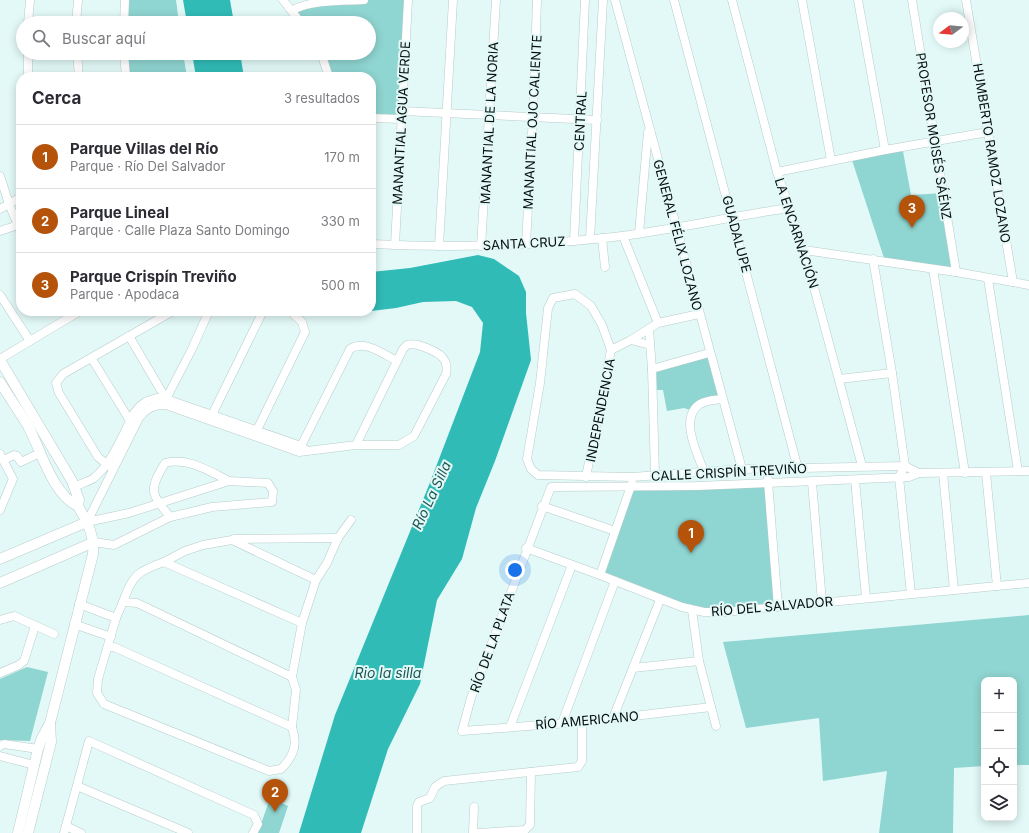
<!DOCTYPE html>
<html lang="es">
<meta charset="utf-8">
<style>
body{margin:0;font-family:Inter,sans-serif;background:#f2f2f3;color:#2b2b33}
.controls{position:absolute;right:12px;bottom:12px;display:grid;overflow:hidden;border-radius:8px;box-shadow:0 2px 10px #0003}
.controls button{width:36px;height:36px;display:grid;place-items:center;padding:0;border:0;border-bottom:1px solid #e1e1e2;background:#fff;color:#2b2b33;font:20px sans-serif}
.compass{position:absolute;left:933px;top:12px;width:36px;height:36px;border-radius:50%;background:#fff;box-shadow:0 2px 10px #0003;rotate:254deg}
.you{position:absolute;left:515px;top:570px;width:14px;height:14px;margin:-10px;border:3px solid #fff;border-radius:50%;background:#1a73e8;box-shadow:0 0 0 6px #1a73e833}
.badge{display:grid;place-items:center;width:26px;height:26px;border-radius:50%;background:#b45309;color:#fff;font-size:13px;font-weight:700}
.pin{position:absolute;translate:-50% -33px;filter:drop-shadow(0 1px 2px #0008)}
.pin::after{content:'';position:absolute;top:21px;width:14px;height:12px;background:inherit;clip-path:polygon(0 0,100% 0,50% 100%)}
.list{margin:0;padding:0;list-style:none}
h2{display:flex;justify-content:space-between;align-items:center;height:52px;margin:0;padding:0 16px;font-size:17px}
h2 small{font-size:13px;font-weight:400;color:#7c7c81}
.list li{display:grid;grid-template-columns:26px 1fr auto;gap:12px;align-items:center;box-sizing:border-box;height:64px;padding:0 16px;border-top:1px solid #e1e1e2}
.list b{display:block;font-size:15px;white-space:nowrap}
.list p{margin:0;font-size:13px;white-space:nowrap;color:#7c7c81}
.list em{font-size:13px;font-style:normal;color:#7c7c81}
.icon{flex:none;width:22px;height:22px;fill:none;stroke:currentColor;stroke-width:2;stroke-linecap:round;stroke-linejoin:round}
.map{position:relative;flex:none;width:1029px;height:833px;overflow:hidden}
.search{position:absolute;background:#fff;box-shadow:0 2px 10px #0003;left:16px;top:16px;width:360px;height:44px;display:flex;align-items:center;gap:10px;box-sizing:border-box;padding:0 14px;border-radius:22px;color:#7c7c81;font-size:15px}
.panel{position:absolute;background:#fff;box-shadow:0 2px 10px #0003;left:16px;top:72px;width:360px;height:244px;border-radius:16px}
.map>svg:first-child{display:block}
.green{fill:#8fd5d1}
.water{fill:#31bbb7}
.lines{fill:none;stroke-linecap:round;stroke-linejoin:round}
.minor-casing{stroke:#b7cccb;stroke-width:9}
.tertiary-casing{stroke:#b7cccb;stroke-width:11}
.minor{stroke:#fff;stroke-width:8}
.tertiary{stroke:#fff;stroke-width:10}
.labels{text-anchor:middle;dominant-baseline:central;stroke-width:4;stroke-linejoin:round;paint-order:stroke}
.street-label{font-size:13px;fill:#070e0d;stroke:#e2f9f7}
.water-label{font-size:14px;font-style:italic;fill:#1f5654;stroke:#e2f9f7}
</style>
<div class="map">
<svg width="1029" height="833" viewBox="0 0 1029 833">
<rect width="100%" height="100%" fill="#e2f9f7"/>
<g class="green">
<path d="M128,0h48l3,23h-52z"/>
<path d="M364,0h44l-7,119 -30,-1v-41h-42l-8,-24h48v-30h-68l-8,-13 6,-4z"/>
<path d="M126,53h57l4,24h-58z"/>
<path d="M902,146l9,49 33,-2 12,79 -71,-11 -34,-104z"/>
<path d="M709,353l13,46 -29,12 -9,-3 -17,3 -4,-21h-10l-1,-21z"/>
<path d="M768,483l10,124 -74,5 -104,-37 31,-88z"/>
<path d="M1029,615v150h-15v-85h-30v86l-30,2 -1,65h-74l8,-62 -64,10 -4,-63 -73,10 -23,-86z"/>
<path d="M27,667l21,5 -18,69 -30,-1v-61z"/>
<path d="M270,798l18,8 -9,27h-21z"/>
</g>
<g class="water">
<path d="M183,0h47l4,23h-47z"/>
<path d="M192,53h48l4,24h-48z"/>
<path d="M478,255l16,4 25,17 7,16v21l5,47 -36,101 -19,47 -14,51 -25,41 -17,84 -32,65 -27,84h-62l36,-118 94,-230 51,-133 3,-29 -11,-16 -16,-6 -33,1 -27,6 -25,3v-39l39,-4z"/>
</g>
<g class="lines">
<defs>
<g id="minor">
<path d="M283,0l18,23"/>
<path d="M615,0l127,469"/>
<path d="M674,0l124,469"/>
<path d="M732,0l45,172 27,78 58,216"/>
<path d="M802,0l29,160"/>
<path d="M858,0l27,150"/>
<path d="M912,0l44,272"/>
<path d="M966,0l47,282"/>
<path d="M293,10c18,-10 49,-9 71,-10"/>
<path d="M28,23l2,-23"/>
<path d="M76,23l2,-23"/>
<path d="M124,23l1,-23"/>
<path d="M28,53v24"/>
<path d="M77,53l2,24"/>
<path d="M124,53l2,24"/>
<path d="M321,53l8,24"/>
<path d="M402,111l195,9"/>
<path d="M371,118l30,1"/>
<path d="M777,172l108,-22 103,-18"/>
<path d="M0,176l9,28 12,28"/>
<path d="M0,209l21,-12"/>
<path d="M0,231l21,-7"/>
<path d="M639,233l9,-101"/>
<path d="M623,236l35,87"/>
<path d="M602,238l3,29"/>
<path d="M590,239l13,-239"/>
<path d="M574,241l11,-241"/>
<path d="M371,244c84,4 168,2 251,-8 56,-7 111,-20 167,-28"/>
<path d="M526,244l7,-128 4,-116"/>
<path d="M395,245l13,-245"/>
<path d="M439,246l14,-246"/>
<path d="M481,246l15,-246"/>
<path d="M804,250l152,22 73,13"/>
<path d="M873,259l19,114 13,93 -6,11 12,117"/>
<path d="M933,269l32,204"/>
<path d="M988,279l30,192"/>
<path d="M0,295l30,46"/>
<path d="M649,329l3,40 3,106"/>
<path d="M129,336l37,63"/>
<path d="M631,340l19,5"/>
<path d="M611,350l20,-10 27,-17 41,-9"/>
<path d="M0,359l80,-48"/>
<path d="M92,359l40,65"/>
<path d="M652,369l57,-16"/>
<path d="M839,379l53,-6"/>
<path d="M166,403v-4l26,-50 17,-38"/>
<path d="M210,419l53,-108"/>
<path d="M255,434l50,-102 -3,-10 -12,-11"/>
<path d="M299,450l51,-101c14,-10 33,5 47,12"/>
<path d="M0,454l13,25 -13,31"/>
<path d="M4,460l10,-5 3,1 4,6 19,-9"/>
<path d="M109,466l-11,-9 -39,-64 -3,-10 7,-9 110,-63"/>
<path d="M767,469l11,138"/>
<path d="M704,471c-7,-17 -25,-54 -4,-67 7,-4 15,-4 22,-5"/>
<path d="M943,473l11,117"/>
<path d="M986,473l11,113"/>
<path d="M586,477l25,-127 -9,-25 -11,-19 -16,-12 -22,4 -5,10 -8,75 -13,76 4,10 7,6 94,2 110,-8 163,-3 14,7"/>
<path d="M855,480l11,118"/>
<path d="M812,482l10,120"/>
<path d="M75,487c6,-4 13,-5 19,-9 17,-13 30,-46 40,-65l6,-7 7,-5 10,-3 9,1 135,47 6,5"/>
<path d="M542,506l73,25"/>
<path d="M170,517c-19,-24 -22,-26 -5,-54 23,-6 44,8 64,18"/>
<path d="M87,522l52,-104c8,-10 15,-13 27,-13l133,47 57,-7h43l15,-9 32,-62c1,-5 1,-9 -1,-13 -4,-9 -29,-19 -38,-16l-4,4 -47,96"/>
<path d="M87,522l42,-9 100,-32 39,2 5,8 -1,11 -60,5 -42,10 -56,28 -20,-3"/>
<path d="M234,539l104,-1"/>
<path d="M526,548l74,27 82,32 22,5h21l304,-29"/>
<path d="M164,562l21,-11 18,-6 29,-5 84,40"/>
<path d="M600,575l32,-92"/>
<path d="M123,602c9,-27 15,-31 41,-40l138,61"/>
<path d="M79,604l37,14"/>
<path d="M692,610l7,51 17,65"/>
<path d="M0,620l14,-4 40,18"/>
<path d="M74,624l37,13"/>
<path d="M109,647h5l178,80c6,18 2,29 -11,42l-12,2 -165,-67 -7,-11 1,-14 18,-61 7,-16 14,1 155,74"/>
<path d="M633,668l66,-7"/>
<path d="M0,673l19,-8 5,-4 11,-35"/>
<path d="M711,707l-129,15 -120,9 9,-33 80,-211 146,-1 188,-8 24,-1 10,-4 110,-2"/>
<path d="M613,718l47,-118"/>
<path d="M562,723l53,-142"/>
<path d="M292,727l4,-37 -4,-13 10,-54 14,-43 11,-17 11,-25 13,-18"/>
<path d="M510,727l62,-162"/>
<path d="M0,746l4,-2 34,5"/>
<path d="M0,756l34,9"/>
<path d="M77,786l111,47"/>
<path d="M66,826l15,7"/>
<path d="M64,833l25,-92 165,74 4,9 -5,9"/>
<path d="M417,833v-27l2,-4 11,-4 5,-11 9,-6 134,-14 4,-6v-39"/>
<path d="M473,833l1,-26"/>
<path d="M479,833l46,-3 5,-5 1,-53"/>
</g>
<g id="tertiary">
<path d="M0,360l72,121 7,19 -1,6"/>
<path d="M0,382c9,15 19,29 28,44 13,24 24,68 50,80"/>
<path d="M0,559l87,-37"/>
<path d="M0,583l94,-41"/>
<path d="M18,833l20,-84 4,-11 8,-15 43,-169c2,-19 -6,-32 -15,-48"/>
<path d="M28,833l23,-91 -1,-19"/>
</g>
</defs>
<use href="#minor" class="minor-casing"/>
<use href="#tertiary" class="tertiary-casing"/>
<use href="#minor" class="minor"/>
<use href="#tertiary" class="tertiary"/>
</g>
<g class="labels">
<g class="street-label">
<text transform="translate(580 121) rotate(-87)">CENTRAL</text>
<text transform="translate(532 122) rotate(-87)">MANANTIAL OJO CALIENTE</text>
<text transform="translate(401 123) rotate(-87)">MANANTIAL AGUA VERDE</text>
<text transform="translate(489 123) rotate(-87)">MANANTIAL DE LA NORIA</text>
<text transform="translate(934 136) rotate(81)">PROFESOR MOISÉS SÁÉNZ</text>
<text transform="translate(992 153) rotate(81)">HUMBERTO RAMOZ LOZANO</text>
<text transform="translate(797 233) rotate(72)">LA ENCARNACIÓN</text>
<text transform="translate(737 234) rotate(75)">GUADALUPE</text>
<text transform="translate(678 235) rotate(75)">GENERAL FÉLIX LOZANO</text>
<text transform="translate(524 243) rotate(-3)">SANTA CRUZ</text>
<text transform="translate(600 410) rotate(-79)">INDEPENDENCIA</text>
<text transform="translate(729 472) rotate(-3)">CALLE CRISPÍN TREVIÑO</text>
<text transform="translate(772 606) rotate(-5)">RÍO DEL SALVADOR</text>
<text transform="translate(492 642) rotate(-70)">RÍO DE LA PLATA</text>
<text transform="translate(587 720) rotate(-5)">RÍO AMERICANO</text>
</g>
<g class="water-label">
<text transform="translate(431 495) rotate(-65)">Río La Silla</text>
<text x="388" y="672">Rio la silla</text>
</g>
</g>
</svg>
<div class="controls">
<button>+</button>
<button>−</button>
<button><svg class="icon" aria-label="locate" viewBox="0 0 24 24"><circle cx="12" cy="12" r="6"/><path d="M12 2v4M12 18v4M2 12h4M18 12h4"/></svg></button>
<button><svg class="icon" aria-label="layers" viewBox="0 0 24 24"><path d="M12 4l9 5-9 5-9-5zM3 14l9 5 9-5"/></svg></button>
</div>
<svg class="compass" viewBox="-18 -18 36 36"><path d="M0-13l5 13h-10z" fill="#e53935"/><path d="M0 13l5-13h-10z" fill="#7c7c81"/></svg>
<div class="you"></div>
<div class="pin badge" style="left:691px;top:553px">1</div>
<div class="pin badge" style="left:275px;top:812px">2</div>
<div class="pin badge" style="left:912px;top:228px">3</div>
<div class="search"><svg class="icon" aria-label="search" viewBox="0 0 24 24"><circle cx="10" cy="10" r="6"/><path d="M15 15l6 6"/></svg>Buscar aquí</div>
<section class="panel">
<h2>Cerca<small>3 resultados</small></h2>
<ul class="list">
<li><span class="badge">1</span><div><b>Parque Villas del Río</b><p>Parque · Río Del Salvador</p></div><em>170 m</em></li>
<li><span class="badge">2</span><div><b>Parque Lineal</b><p>Parque · Calle Plaza Santo Domingo</p></div><em>330 m</em></li>
<li><span class="badge">3</span><div><b>Parque Crispín Treviño</b><p>Parque · Apodaca</p></div><em>500 m</em></li>
</ul>
</section>
</div>
